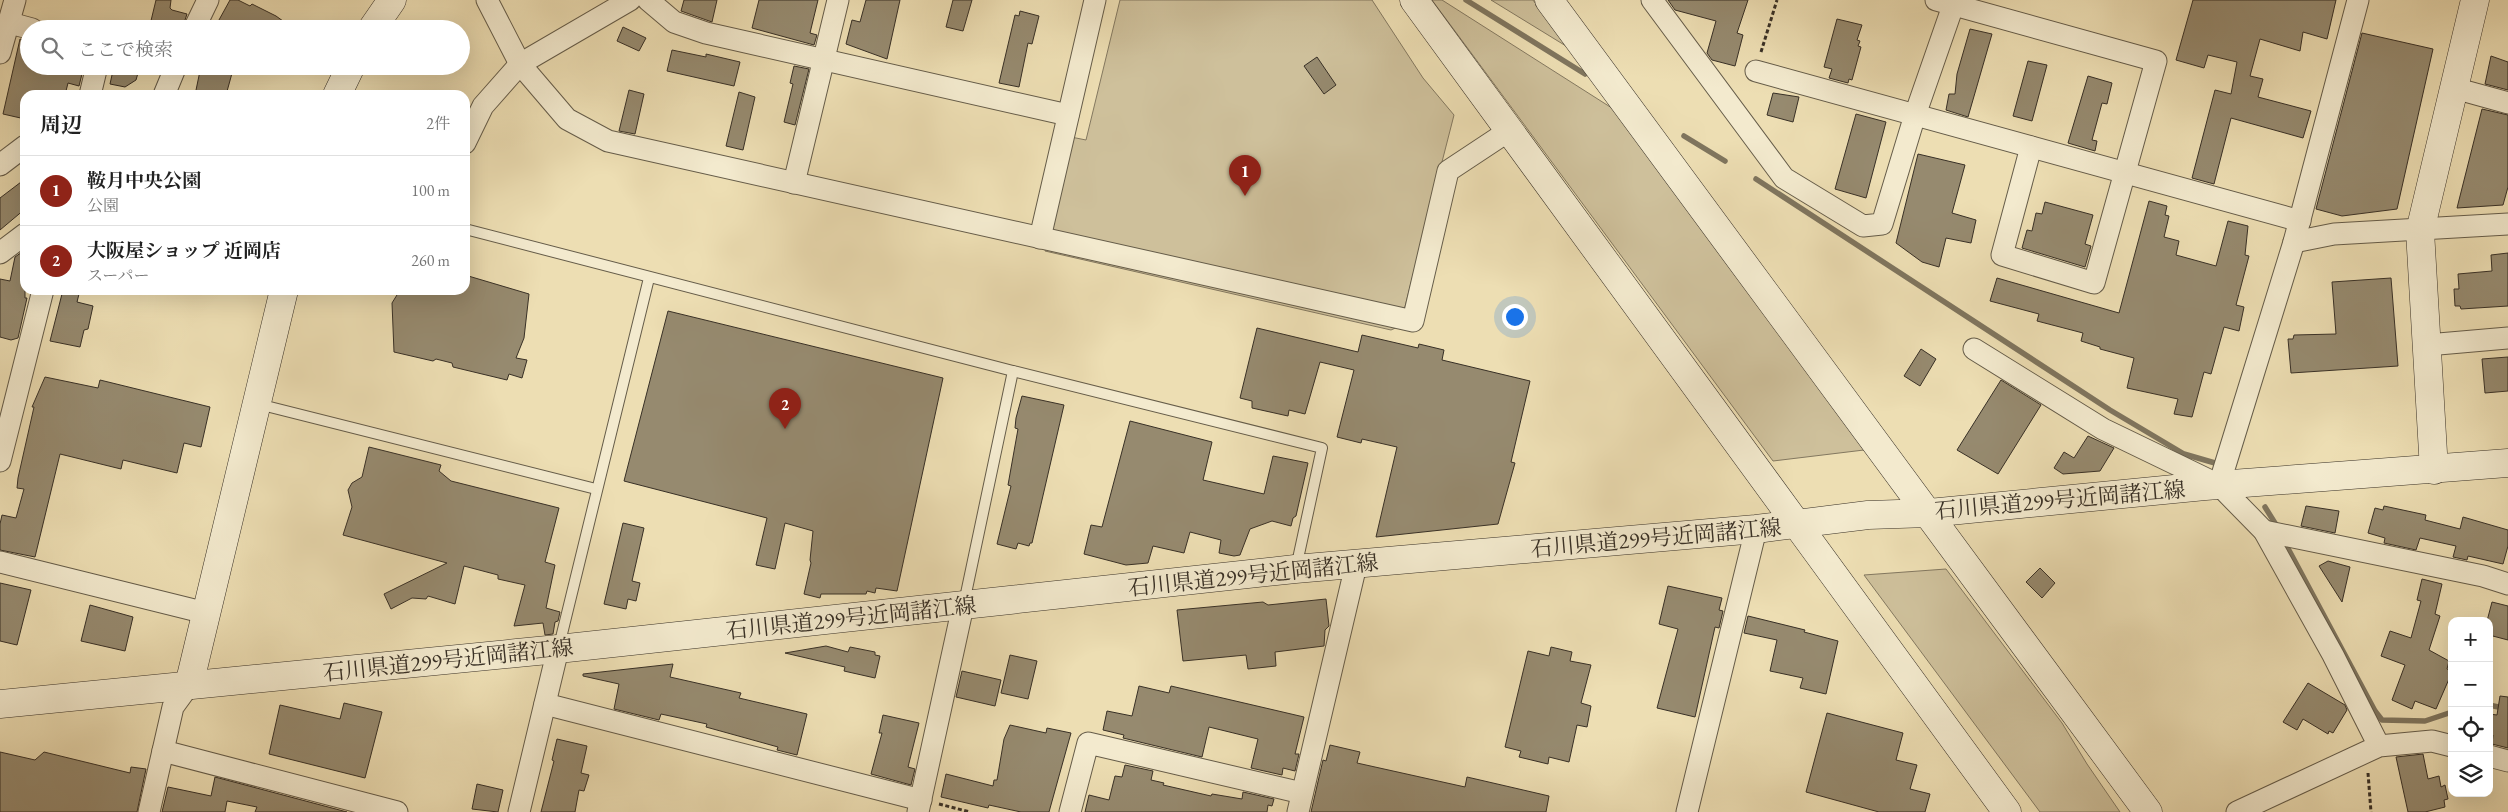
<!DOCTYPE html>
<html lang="ja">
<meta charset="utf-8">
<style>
body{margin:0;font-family:"EB Garamond","Noto Serif JP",serif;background:#f6f6f6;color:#222}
.controls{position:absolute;right:15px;bottom:15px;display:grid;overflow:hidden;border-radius:10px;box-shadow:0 5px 20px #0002}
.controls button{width:45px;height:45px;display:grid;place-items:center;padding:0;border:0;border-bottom:1px solid #e0e0e0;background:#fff;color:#222;font:25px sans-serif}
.you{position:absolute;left:1514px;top:316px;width:18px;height:18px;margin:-12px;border:4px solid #fff;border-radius:50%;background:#1a73e8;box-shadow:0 0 0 8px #1a73e833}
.badge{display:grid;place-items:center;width:32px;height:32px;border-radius:50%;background:#8f2418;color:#fff;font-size:16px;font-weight:700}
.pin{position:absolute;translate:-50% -41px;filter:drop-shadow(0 1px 2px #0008)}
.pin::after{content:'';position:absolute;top:26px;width:18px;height:15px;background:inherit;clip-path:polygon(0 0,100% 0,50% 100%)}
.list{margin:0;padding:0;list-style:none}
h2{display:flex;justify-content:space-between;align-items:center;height:65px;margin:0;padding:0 20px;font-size:21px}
h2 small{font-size:16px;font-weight:400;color:#767676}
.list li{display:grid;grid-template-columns:32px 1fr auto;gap:15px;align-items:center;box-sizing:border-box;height:70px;padding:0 20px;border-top:1px solid #e0e0e0}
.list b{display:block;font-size:19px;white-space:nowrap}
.list p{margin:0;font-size:16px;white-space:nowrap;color:#767676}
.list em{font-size:16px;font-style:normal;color:#767676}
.icon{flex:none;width:28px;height:28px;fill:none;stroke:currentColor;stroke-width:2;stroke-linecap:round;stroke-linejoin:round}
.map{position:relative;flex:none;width:2508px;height:812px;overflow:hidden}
.search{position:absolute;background:#fff;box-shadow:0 5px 20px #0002;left:20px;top:20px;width:450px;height:55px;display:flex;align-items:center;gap:12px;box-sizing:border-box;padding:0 18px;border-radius:28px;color:#767676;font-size:19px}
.panel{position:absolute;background:#fff;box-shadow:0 5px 20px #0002;left:20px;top:90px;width:450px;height:205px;border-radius:15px}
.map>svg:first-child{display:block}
.green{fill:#cec09b;stroke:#837860}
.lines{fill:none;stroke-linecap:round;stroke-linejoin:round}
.stream{stroke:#7f755e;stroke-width:5.5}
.building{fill:#968a6f;stroke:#383026}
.lane-casing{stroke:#655c49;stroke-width:12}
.street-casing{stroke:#655c49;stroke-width:23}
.secondary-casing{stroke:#383026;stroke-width:29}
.path{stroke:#383026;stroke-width:3;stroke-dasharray:4 2.5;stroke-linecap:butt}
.lane{stroke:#f3eace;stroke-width:10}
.street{stroke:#f3eace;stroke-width:21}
.secondary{stroke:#f3eace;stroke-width:28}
.labels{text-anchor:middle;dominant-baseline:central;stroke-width:4;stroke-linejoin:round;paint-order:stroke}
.street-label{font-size:22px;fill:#383026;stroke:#f3eace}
</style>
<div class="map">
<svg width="2508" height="812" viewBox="0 0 2508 812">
<rect width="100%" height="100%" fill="#eddeb3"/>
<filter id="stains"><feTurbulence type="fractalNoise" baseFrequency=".004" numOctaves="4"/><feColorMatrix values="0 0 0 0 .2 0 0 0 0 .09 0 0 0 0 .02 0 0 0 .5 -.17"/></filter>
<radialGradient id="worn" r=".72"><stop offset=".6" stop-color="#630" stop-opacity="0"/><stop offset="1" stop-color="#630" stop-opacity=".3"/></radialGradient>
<g class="green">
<path d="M1120,0h252l51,78 31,37 -54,211 -9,4 -346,-79 26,-114 15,3z"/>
<path d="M1432,0h10l173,110 249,340 -91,11z"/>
<path d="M1491,0h42l33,46z"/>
<path d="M1946,569l116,154 25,41 33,48h-80l-176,-237z"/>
</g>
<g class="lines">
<g class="stream">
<path d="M1466,0l119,74"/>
<path d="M1684,136l41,25"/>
<path d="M1756,179l354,231 74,44 31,9"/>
<path d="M2265,507l13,21"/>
<path d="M2284,541l91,170 7,9 43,1 27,-9"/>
<path d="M2489,705l19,4"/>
</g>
</g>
<g class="building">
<path d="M156,0h15l-1,8 2,2 15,4 -5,15h-33z"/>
<path d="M230,0h8l12,6 2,-2 24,12 18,13h-80z"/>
<path d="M684,0h33l-5,22 -31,-11z"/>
<path d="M759,0h59l-8,33 7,2 -3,10 -62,-17z"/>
<path d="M866,0h34l-13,59 -41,-15 6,-24 8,2z"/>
<path d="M953,0h19l-9,31 -17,-4z"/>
<path d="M1668,0h80l-11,33 6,2 -8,31 -23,-6 -5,-7 9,-32 -41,-11z"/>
<path d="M2193,0h143l-9,39 -24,-7 -3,19 -40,-12 -10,37 13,3 -5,18 53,14 -8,27 -72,-20 -17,66 -22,-6 23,-88 16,4 6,-32 -29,-7 -4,13 -28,-8z"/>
<path d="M1020,11l19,5 -7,28 -4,-1 -9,44 -20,-4 16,-68 4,1z"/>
<path d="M1837,19l25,6 -5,15 3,1 -2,5 3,1 -9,33 -3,-1 -1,4 -19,-5 3,-9 -8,-2z"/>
<path d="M623,27l23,11 -7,13 -22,-10z"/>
<path d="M1970,29l22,5 -24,83 -22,-7 3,-16h6l2,-20z"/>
<path d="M2362,33l71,16 -36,160 -55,7 -26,-7z"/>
<path d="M20,39l9,2v25h55l-5,20 -11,-3 -3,12h-40v24l-22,-5z"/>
<path d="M672,50l34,7v-3l34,8 -6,24 -67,-15z"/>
<path d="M2491,56l17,6v28l-23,-6z"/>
<path d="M1317,57l19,28 -12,9 -20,-28z"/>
<path d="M2028,61l19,4 -15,56 -19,-5z"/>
<path d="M114,66h26l-4,14 -11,7 -15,-3z"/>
<path d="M201,66h33l-8,29h-31z"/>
<path d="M794,66l15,3 -14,56 -11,-3 9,-38 -3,-1z"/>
<path d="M2088,76l24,7 -5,21 -5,-1 -10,37 5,1 -2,10 -27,-8z"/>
<path d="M629,90l15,4 -9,40 -16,-3z"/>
<path d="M739,92l16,5 -12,53 -17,-4z"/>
<path d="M1773,93l26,4 -6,25 -26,-7z"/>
<path d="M2482,109l26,6v72l-5,18 -46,3z"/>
<path d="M1856,114l30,8 -20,76 -31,-9z"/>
<path d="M1918,154l47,11 -13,48 24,7 -5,23 -25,-5 -7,29 -17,-5 -26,-19z"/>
<path d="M25,179v30l-25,21v-32z"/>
<path d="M2149,201l18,5 -2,9 4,1 -5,21 15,4 -3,14 40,11 12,-45 20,5 -3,29 4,1 -13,49 8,2 -5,24 -15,-4 -13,47 -7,-2 -12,45 -18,-3 4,-15 -51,-11 7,-30 -34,-9v-2l-19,-6 2,-8 -46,-12 2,-7 -49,-13 7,-23 122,35z"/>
<path d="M2045,202l48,13 -8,29 6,2 -6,21 -63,-19 5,-18 5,1 4,-18 6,1z"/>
<path d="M25,250v48h2l-9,40 -7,2 -11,-3v-58l10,2 5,-24z"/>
<path d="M2508,253v53l-47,3 -1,-3h-5l-1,-17h5l-1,-15 34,-3 -1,-16z"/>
<path d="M465,275l64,19 -5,44 -8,20 11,2 -5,18 -13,-4 -2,6 -54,-13 -1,-4 -16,-4 -3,2 -39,-9 -2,-49 8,-13h65z"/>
<path d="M2391,278l7,88 -107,7 -3,-34h5l1,-4 42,-1 -4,-52z"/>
<path d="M63,290h17l-3,12 16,4 -5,23 -4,1 -4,17 -30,-6z"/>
<path d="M668,311l275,67 -46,213 -21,-3 -1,5 -8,-2 -1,3h-45l-1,4 -16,-4 7,-31 -1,-3 3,-29 -28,-8 -10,46 -19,-4 11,-47 -143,-37z"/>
<path d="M1257,328l101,24 4,-17 56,13 1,-4 25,6 -2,10 88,21 -19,81 4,1 -17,61 -122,13 21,-90 -35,-8 -1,4 -24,-6 17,-67 -34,-8 -15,52 -16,-4 -1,6 -36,-8v-7l-12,-3z"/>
<path d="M1921,349l15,10 -16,27 -16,-10z"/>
<path d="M2508,357v34l-23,2 -3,-34z"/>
<path d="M45,377l53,11 2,-8 110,27 -9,40 -17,-4 -7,30 -54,-13 -2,9 -61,-15 -25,103 -35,-7v-26l2,-9 14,3 8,-29 -7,-1 1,-10 16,-71h-2z"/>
<path d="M2001,380l40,25 -43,69 -41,-24z"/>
<path d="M1022,396l42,9 -32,138h-2l-1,3 -11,-3 -2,6 -19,-5 14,-58 -3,-1 10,-56 -3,-1 1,-10z"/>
<path d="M1130,421l82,21 -9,38 61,14 9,-38 35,7 -12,53 -3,2 -2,8 -19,-5 -22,8 -10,26 -6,1 -15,-3 2,-13 -31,-8 -6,21 -31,-7 -5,17 -22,2 -42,-11 7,-29 11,2z"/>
<path d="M2088,436l26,12 -14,23 -37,3 -9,-6 10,-16 10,6z"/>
<path d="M369,447l72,18 -2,6 12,10 108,27 -14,54 10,3 -9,43 14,4 -2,9 -3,1 -2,12 -8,1 -2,-12 -29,3 11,-41 -27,-6v-4l-34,-9 -9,38 -27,-8 -2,3 -14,-1 -21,11 -7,-15 63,-31 -104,-28 9,-28 -4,-17 4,-7 10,-6z"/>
<path d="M2306,506l33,5 -4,22 -34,-7z"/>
<path d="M2384,506l42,9 -1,5 35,9 3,-12 45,13v16l-5,18 -35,-8 -1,4 -14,-3 3,-11 -36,-8 -4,12 -32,-7 1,-5 -17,-5 7,-25 8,2z"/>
<path d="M623,523l21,5 -12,53 8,2 -4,18 -8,-2 -2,10 -22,-5z"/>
<path d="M2328,561l22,6 -8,35 -23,-36z"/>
<path d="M2040,568l15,15 -13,15 -16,-16z"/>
<path d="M2422,579l20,5 -7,30 5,2 -11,34 20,11 -2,8 5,3 -16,37 -21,-8 -3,8 -20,-9 13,-35 -24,-9 9,-25 21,7 10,-37 -4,-1z"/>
<path d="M0,583l31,7 -14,55 -17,-4z"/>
<path d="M1668,586l54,12 -3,12 4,1 -4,17 -4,-1 -20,90 -38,-9 21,-79 -19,-5z"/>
<path d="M1326,599l3,27 -4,4 -1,16 -49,6 1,14 -28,3 -2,-14 -63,6 -6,-51 86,-8 5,3z"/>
<path d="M2492,602l16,4v34l-19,-5v-14h-2z"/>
<path d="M90,605l43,12 -8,34 -44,-10z"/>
<path d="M1748,616l57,14 -1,2 34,9 -12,53 -26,-6 3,-10 -33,-7 7,-31 -33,-7z"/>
<path d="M826,646l22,6 2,-5 25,5v3l5,1 -5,22 -31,-7 1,-4 -60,-14z"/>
<path d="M1551,647l21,5 -2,9 21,4 -10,38 10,3 -4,21 -10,-2 -8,37 -20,-5 -1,7 -29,-7 2,-6 -16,-4 23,-96 21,5z"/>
<path d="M1010,655l27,6 -9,38 -27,-6z"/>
<path d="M673,664l-3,13 71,16 -2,5 68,16 -10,41 -20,-5 1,-3 -72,-20 1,-3 -46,-10 -2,6 -45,-11 5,-25 -36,-8v-2z"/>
<path d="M962,671l39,9 -6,26 -39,-9z"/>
<path d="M2308,683l37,22 2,5 -14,23 -4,-2 -1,3 -25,-15 -6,11 -14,-8z"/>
<path d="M1139,686l30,7 2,-7 133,31 -9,37h4l-4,17 -12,-3 -1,7 -31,-7 7,-29 -49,-12 -7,30 -79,-19 1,-3 -21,-5 4,-19 25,5z"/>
<path d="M2500,696l8,1v51l-16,-4 1,-9 -4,-1v-20l8,1z"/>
<path d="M344,703l38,9 -17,66 -96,-24 11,-49 60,14z"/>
<path d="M1827,713l76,20 -7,27 21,5 -7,24 20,5 -5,18h-46l-73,-20z"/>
<path d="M883,715l36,8 -11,44 7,2 -4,16 -40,-11 11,-41h-3z"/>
<path d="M1010,725l36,8 1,-5 24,5 -22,79h-28l-32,-7 -1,3 -47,-11 5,-23 47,12 1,-6h3l7,-41z"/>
<path d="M557,739l30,7 -6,27 8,2 -5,16 -5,-1 -4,22h-34l13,-51 -2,-1z"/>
<path d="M1330,745l30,7 -3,11 108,24 2,-10 82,19 -3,16h-235l12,-52 3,1z"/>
<path d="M0,752l35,8 9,-8 86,21 1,-6 15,2 -9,43h-137z"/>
<path d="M2423,754l5,25 11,-3 2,11 4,-2 3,14 -4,1 1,7 -20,5h-17l-12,-55z"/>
<path d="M1125,765l28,6 -2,9 13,3 -1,2 48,11 1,-2 30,5 1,-7 31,7 -2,7 -4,-1 -1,7h-182l4,-17 20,5 6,-24 7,1z"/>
<path d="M215,777l132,35h-92l2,-5 -30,-6 -2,11h-63l6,-25 43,9z"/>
<path d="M477,784l26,6 -5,22 -26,-3z"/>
</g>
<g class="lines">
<defs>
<g id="lane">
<path d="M465,229l548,142 309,77 -26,120"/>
<path d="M258,404l338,85"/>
<path d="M964,603l49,-232"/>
<path d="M559,646l90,-368"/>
</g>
<g id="street">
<path d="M487,0l33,64 47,55 41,22 805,180 35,-150 62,-41"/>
<path d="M648,0l26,22 32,11 362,82"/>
<path d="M1652,0l132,178 79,48 19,-2 33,-109 40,-115"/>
<path d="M1936,0l220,61 -62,222 -92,-28 29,-108"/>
<path d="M10,23l22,6"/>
<path d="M194,29l14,-29"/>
<path d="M0,53l15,-53"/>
<path d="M1756,71l544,150"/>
<path d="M2454,88l54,15"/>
<path d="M90,95l7,-29"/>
<path d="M164,95l12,-29"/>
<path d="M465,143l18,-37 37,-42 110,-64"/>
<path d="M0,165l25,-19"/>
<path d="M794,183l44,-183"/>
<path d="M1040,238l55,-238"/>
<path d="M2294,242l40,-8 174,-10"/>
<path d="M0,253l25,-19"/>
<path d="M2427,345l81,-7"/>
<path d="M1974,349l129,80 116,56 45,46 69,124 46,91"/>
<path d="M0,461l43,-171"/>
<path d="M2219,485l75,-243 64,-242"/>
<path d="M2264,531l219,45 25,8"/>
<path d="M0,562l206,51"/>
<path d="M545,704l376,96"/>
<path d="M163,751l234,61"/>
<path d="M2489,756l19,5"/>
<path d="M149,812l24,-105 16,-22"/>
<path d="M519,812l39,-163"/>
<path d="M918,812l45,-206"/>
<path d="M1070,812l18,-69 214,50"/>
<path d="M1298,812l58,-247"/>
<path d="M1687,812l69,-283"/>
<path d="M2237,812l142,-66 53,-5 20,5"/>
</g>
<g id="secondary">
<path d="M1414,0l593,812"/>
<path d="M1549,0l599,812"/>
<path d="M372,29l20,-29"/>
<path d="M337,95l14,-29"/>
<path d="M2434,470l-14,-239 55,-231"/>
<path d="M189,685l95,-395"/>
<path d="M0,704l558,-55 737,-80 461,-40 112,-14 61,-2 276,-27 303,-23"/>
</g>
</defs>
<use href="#lane" class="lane-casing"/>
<use href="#street" class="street-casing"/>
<use href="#secondary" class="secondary-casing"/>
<g class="path">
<path d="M1761,52l16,-52"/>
<path d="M2368,773l3,39"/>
<path d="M939,804l31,8"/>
</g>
<use href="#lane" class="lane"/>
<use href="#street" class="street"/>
<use href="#secondary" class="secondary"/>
</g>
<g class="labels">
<g class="street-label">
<text transform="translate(2060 500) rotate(-5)">石川県道299号近岡諸江線</text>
<text transform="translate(1656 538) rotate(-5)">石川県道299号近岡諸江線</text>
<text transform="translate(1253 575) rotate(-6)">石川県道299号近岡諸江線</text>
<text transform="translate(851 618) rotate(-6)">石川県道299号近岡諸江線</text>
<text transform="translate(448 660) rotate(-6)">石川県道299号近岡諸江線</text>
</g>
</g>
<rect width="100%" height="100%" filter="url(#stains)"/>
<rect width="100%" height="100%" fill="url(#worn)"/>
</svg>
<div class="controls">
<button>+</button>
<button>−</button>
<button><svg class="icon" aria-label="locate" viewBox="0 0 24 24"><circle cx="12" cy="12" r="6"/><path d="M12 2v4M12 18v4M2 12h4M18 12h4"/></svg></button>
<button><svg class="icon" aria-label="layers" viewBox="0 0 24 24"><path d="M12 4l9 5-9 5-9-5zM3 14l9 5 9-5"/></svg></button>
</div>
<div class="you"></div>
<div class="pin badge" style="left:1245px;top:196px">1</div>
<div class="pin badge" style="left:785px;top:429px">2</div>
<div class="search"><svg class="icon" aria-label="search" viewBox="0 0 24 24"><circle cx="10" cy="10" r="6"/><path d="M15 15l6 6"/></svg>ここで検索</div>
<section class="panel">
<h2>周辺<small>2件</small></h2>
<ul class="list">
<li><span class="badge">1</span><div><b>鞍月中央公園</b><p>公園</p></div><em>100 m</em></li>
<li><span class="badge">2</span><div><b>大阪屋ショップ 近岡店</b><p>スーパー</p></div><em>260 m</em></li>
</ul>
</section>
</div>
